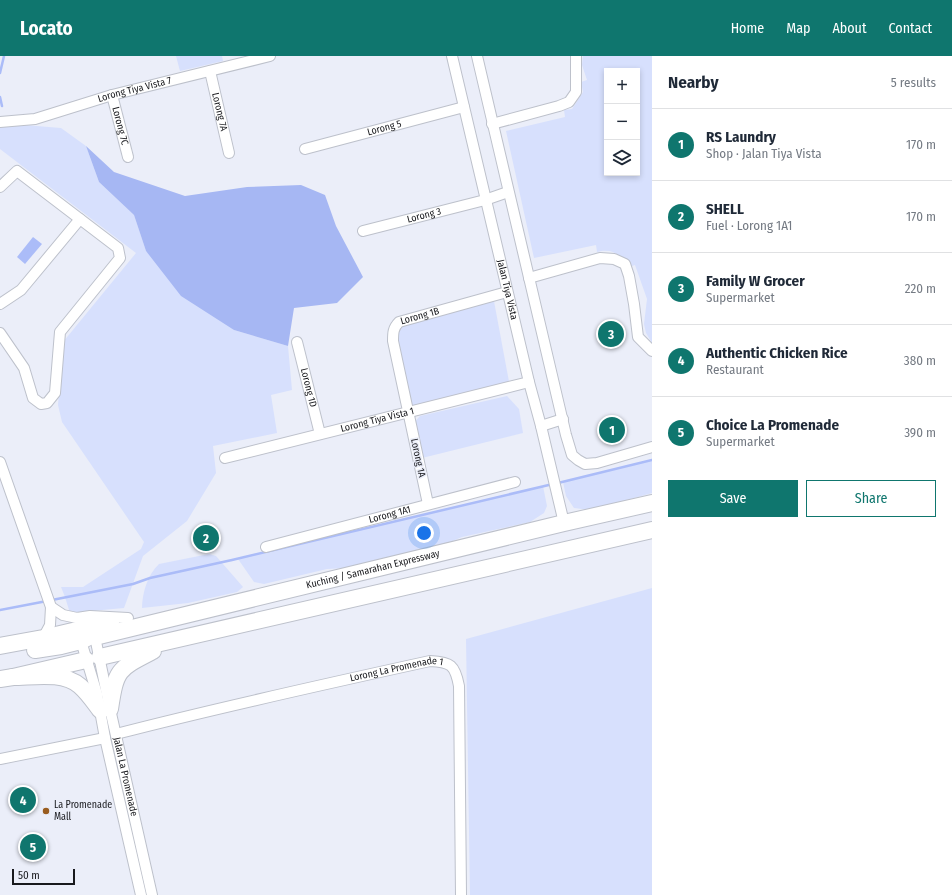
<!DOCTYPE html>
<meta charset="utf-8">
<style>
body{margin:0;font-family:"Fira Sans Condensed",sans-serif;background:#f2f2f3;color:#1f2937}
.controls{position:absolute;right:12px;top:12px;display:grid;overflow:hidden;border-radius:0px;box-shadow:0 2px 6px #0003}
.controls button{width:36px;height:36px;display:grid;place-items:center;padding:0;border:0;border-bottom:1px solid #e0e1e3;background:#fff;color:#1f2937;font:20px sans-serif}
.scale{position:absolute;left:12px;bottom:10px;width:63px;box-sizing:border-box;padding-left:4px;border:2px solid #18191d;border-top:0;font-size:11px;line-height:14px;white-space:nowrap;color:#18191d;-webkit-text-stroke:3px #ebeef9;paint-order:stroke}
.you{position:absolute;left:424px;top:477px;width:14px;height:14px;margin:-10px;border:3px solid #fff;border-radius:50%;background:#1a73e8;box-shadow:0 0 0 6px #1a73e833}
.badge{display:grid;place-items:center;width:26px;height:26px;border-radius:50%;background:#0f766e;color:#fff;font-size:13px;font-weight:700}
.pin{position:absolute;translate:-50% -50%;border:2px solid #fff;box-shadow:0 1px 4px #0006}
.list{margin:0;padding:0;list-style:none}
h2{display:flex;justify-content:space-between;align-items:center;height:52px;margin:0;padding:0 16px;font-size:17px}
h2 small{font-size:13px;font-weight:400;color:#747a83}
.list li{display:grid;grid-template-columns:26px 1fr auto;gap:12px;align-items:center;box-sizing:border-box;height:72px;padding:0 16px;border-top:1px solid #e0e1e3}
.list b{display:block;font-size:15px;white-space:nowrap}
.list p{margin:0;font-size:13px;white-space:nowrap;color:#747a83}
.list em{font-size:13px;font-style:normal;color:#747a83}
.actions{display:flex;gap:8px;padding:12px 16px}
.actions a{flex:1;padding:9px 0;border:1px solid #0f766e;border-radius:0px;text-align:center;font-size:14px;color:#0f766e}
.actions .main{background:#0f766e;color:#fff}
.icon{flex:none;width:22px;height:22px;fill:none;stroke:currentColor;stroke-width:2;stroke-linecap:round;stroke-linejoin:round}
.map{position:relative;flex:none;width:652px;height:839px;overflow:hidden}
header{display:flex;align-items:center;gap:24px;box-sizing:border-box;height:56px;padding:0 20px;background:#0f766e;color:#fff}
header strong{font-size:19px}
nav{display:flex;gap:22px;margin-inline-start:auto;font-size:14px}
main{display:flex}
aside{flex:1;background:#fff}
.map>svg:first-child{display:block}
.green{fill:#d7e0fd;fill-rule:evenodd}
.forest{fill:#a6b7f3}
.water{fill:#abbcf8}
.lines{fill:none;stroke-linecap:round;stroke-linejoin:round}
.stream{stroke:#abbcf8;stroke-width:2.5}
.minor-casing{stroke:#bdc1cb;stroke-width:12}
.trunk-casing{stroke:#bdc1cb;stroke-width:18}
.minor{stroke:#fff;stroke-width:10}
.trunk{stroke:#fff;stroke-width:16}
.poi-dot{fill:#995c1f;stroke:#ebeef9;stroke-width:1.5}
.labels{text-anchor:middle;dominant-baseline:central;stroke-width:3;stroke-linejoin:round;paint-order:stroke}
.street-label{font-size:10px;fill:#18191d;stroke:#ebeef9}
.poi-label{font-size:10px;fill:#18191d;stroke:#ebeef9;text-anchor:start}
</style>
<header>
<strong>Locato</strong>
<nav><a>Home</a><a>Map</a><a>About</a><a>Contact</a></nav>
</header>
<main>
<div class="map">
<svg width="652" height="839" viewBox="0 0 652 839">
<rect width="100%" height="100%" fill="#ebeef9"/>
<g class="green">
<path d="M176,0h46l1,5 -43,10z"/>
<path d="M583,0h69v287l-6,-10 -2,-9 3,-25 -12,-34 -6,2c-9,-12 -16,-19 -32,-15l-1,-7 -62,13 -28,-127 59,-14 -1,-7 8,-1 11,-17 -2,-10 6,-2 -5,-15zM607,15h30v102h-30z"/>
<path d="M24,69l37,3 25,18 13,36 35,33 12,36 88,79 54,16 4,44 -21,5 6,38 -64,13 3,27 -29,48 -44,35 -19,52 -54,5 -5,-16 -4,-10h22l58,-38 3,-7 -82,-120 -4,-17 5,-63 73,-89 -136,-104v-23z"/>
<path d="M493,240l17,91 -102,25 -13,-85z"/>
<path d="M507,340l12,13 4,24 -105,26 -7,-33 9,-10z"/>
<path d="M652,404v33l-62,17 -16,-2 -8,-12 -3,-14z"/>
<path d="M543,430l4,20 -3,7 -14,9 -68,15 -28,12 -87,19 -20,1 -63,15 -10,-2 -16,-23z"/>
<path d="M209,498l7,2 27,31 -6,5 -49,11 -46,5c0,-15 6,-34 17,-44z"/>
<path d="M652,532v307h-182l-4,-256z"/>
</g>
<path class="forest" d="M86,90l28,26 71,24 62,-9 54,-2 24,10 11,31 27,51 -26,26 -43,5 -6,38 -54,-16 -53,-34 -35,-45 -12,-36 -35,-33z"/>
<path class="water" d="M33,181l9,7 -17,20 -8,-7z"/>
<g class="lines">
<g class="stream">
<path d="M0,17l4,-17"/>
<path d="M0,41l2,9"/>
<path d="M558,427l94,-23"/>
<path d="M52,544l81,-16 17,-6 82,-18 321,-76"/>
<path d="M0,554l47,-9"/>
</g>
<defs>
<g id="minor">
<path id="s1" d="M452,0l77,326 12,44 23,97"/>
<path d="M477,0l89,379 6,20 6,5 7,4 12,-1 55,-16"/>
<path id="s2" d="M210,15l19,82"/>
<path id="s3" d="M112,39l16,62"/>
<path id="s4" d="M0,66l35,-3 77,-24 158,-39"/>
<path d="M492,68l67,-18 10,-4 7,-10v-36"/>
<path id="s5" d="M305,93l159,-42"/>
<path d="M0,131l17,-16 101,77 2,10 -60,74 -5,61 -8,10 -6,1 -8,-6 -9,-30 -24,-35"/>
<path id="s6" d="M363,175l122,-31 23,-8"/>
<path d="M529,222l71,-20 14,1 11,5 4,12 5,28 4,33 14,14"/>
<path d="M0,248l21,-14 59,-71"/>
<path id="s7" d="M297,286l23,92"/>
<path d="M541,370l22,-7"/>
<path id="s8" d="M225,402l304,-76"/>
<path d="M0,406l51,145 -1,18 -7,13"/>
<path id="s9" d="M428,448l-35,-163c0,-8 0,-13 6,-19l108,-30"/>
<path id="s10" d="M266,491l249,-65"/>
<path d="M51,551l12,8 14,3 13,-2 38,2"/>
<path id="s11" d="M95,581l15,72 42,186"/>
<path d="M81,585l16,53 8,44 36,157"/>
<path id="s12" d="M116,678c104,-27 209,-50 314,-73 21,1 25,4 29,25l2,209"/>
<path d="M0,703l105,-21"/>
</g>
<g id="trunk">
<path id="s13" d="M95,581l469,-114 88,-20"/>
<path d="M0,590l43,-8 68,-16"/>
<path d="M35,594l26,-4 20,-5 20,-10"/>
<path d="M100,601l552,-127"/>
<path d="M13,621c20,0 50,-6 67,9 8,7 14,16 20,24"/>
<path d="M0,623l13,-2 73,-17"/>
<path d="M110,653c6,-40 8,-40 43,-58"/>
</g>
</defs>
<use href="#minor" class="minor-casing"/>
<use href="#trunk" class="trunk-casing"/>
<use href="#minor" class="minor"/>
<use href="#trunk" class="trunk"/>
</g>
<circle class="poi-dot" cx="46" cy="755" r="4"/>
<g class="labels">
<g class="street-label">
<text stroke="none"><textPath href="#s4" startOffset="139">Lorong Tiya Vista 7</textPath></text>
<text stroke="none"><textPath href="#s2" startOffset="42">Lorong 7A</textPath></text>
<text stroke="none"><textPath href="#s3" startOffset="32">Lorong 7C</textPath></text>
<text stroke="none"><textPath href="#s5" startOffset="82">Lorong 5</textPath></text>
<text stroke="none"><textPath href="#s6" startOffset="63">Lorong 3</textPath></text>
<text stroke="none"><textPath href="#s1" startOffset="240">Jalan Tiya Vista</textPath></text>
<text stroke="none"><textPath href="#s9" startOffset="209">Lorong 1B</textPath></text>
<text stroke="none"><textPath href="#s7" startOffset="47">Lorong 1D</textPath></text>
<text stroke="none"><textPath href="#s8" startOffset="157">Lorong Tiya Vista 1</textPath></text>
<text transform="translate(418 402) rotate(78)">Lorong 1A</text>
<text stroke="none"><textPath href="#s10" startOffset="128">Lorong 1A1</textPath></text>
<text stroke="none"><textPath href="#s13" startOffset="286">Kuching / Samarahan Expressway</textPath></text>
<text stroke="none"><textPath href="#s12" startOffset="288">Lorong La Promenade 1</textPath></text>
<text stroke="none"><textPath href="#s11" startOffset="143">Jalan La Promenade</textPath></text>
</g>
<g class="poi-label">
<text x="54" y="749">La Promenade<tspan x="54" dy="12">Mall</tspan></text>
</g>
</g>
</svg>
<div class="controls">
<button>+</button>
<button>−</button>
<button><svg class="icon" aria-label="layers" viewBox="0 0 24 24"><path d="M12 4l9 5-9 5-9-5zM3 14l9 5 9-5"/></svg></button>
</div>
<div class="scale">50 m</div>
<div class="you"></div>
<div class="pin badge" style="left:612px;top:374px">1</div>
<div class="pin badge" style="left:206px;top:482px">2</div>
<div class="pin badge" style="left:611px;top:278px">3</div>
<div class="pin badge" style="left:23px;top:744px">4</div>
<div class="pin badge" style="left:33px;top:791px">5</div>
</div>
<aside>
<h2>Nearby<small>5 results</small></h2>
<ul class="list">
<li><span class="badge">1</span><div><b>RS Laundry</b><p>Shop · Jalan Tiya Vista</p></div><em>170 m</em></li>
<li><span class="badge">2</span><div><b>SHELL</b><p>Fuel · Lorong 1A1</p></div><em>170 m</em></li>
<li><span class="badge">3</span><div><b>Family W Grocer</b><p>Supermarket</p></div><em>220 m</em></li>
<li><span class="badge">4</span><div><b>Authentic Chicken Rice</b><p>Restaurant</p></div><em>380 m</em></li>
<li><span class="badge">5</span><div><b>Choice La Promenade</b><p>Supermarket</p></div><em>390 m</em></li>
</ul>
<div class="actions"><a class="main">Save</a><a>Share</a></div>
</aside>
</main>
